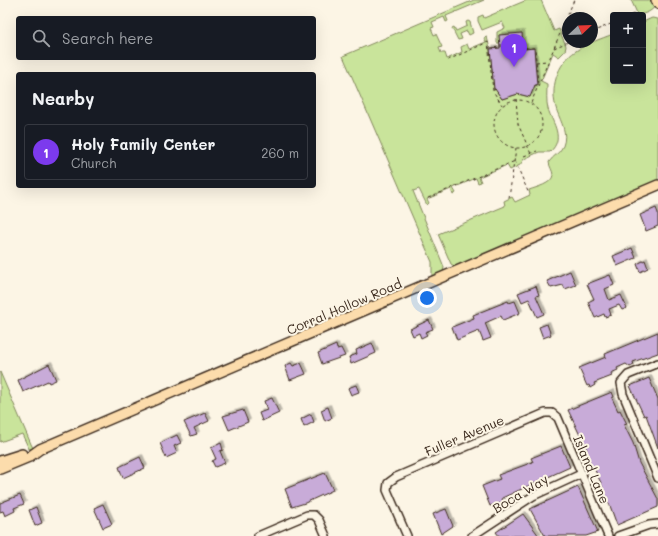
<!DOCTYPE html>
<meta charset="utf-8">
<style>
body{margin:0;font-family:Mali,sans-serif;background:#20242c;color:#f1f3f6}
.controls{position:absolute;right:12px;top:12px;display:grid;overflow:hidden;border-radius:4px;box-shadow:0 4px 16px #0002}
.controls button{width:36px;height:36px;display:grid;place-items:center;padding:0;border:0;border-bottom:1px solid #363941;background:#171b24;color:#f1f3f6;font:20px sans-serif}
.compass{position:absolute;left:562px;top:12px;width:36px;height:36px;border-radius:50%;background:#171b24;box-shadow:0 4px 16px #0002;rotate:67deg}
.you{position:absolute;left:427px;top:298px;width:14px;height:14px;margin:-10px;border:3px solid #fff;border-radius:50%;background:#1a73e8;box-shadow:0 0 0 6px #1a73e833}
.badge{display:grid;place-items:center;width:26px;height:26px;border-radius:50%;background:#7c3aed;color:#fff;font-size:13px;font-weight:700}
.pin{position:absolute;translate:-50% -33px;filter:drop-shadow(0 1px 2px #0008)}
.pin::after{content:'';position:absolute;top:21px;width:14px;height:12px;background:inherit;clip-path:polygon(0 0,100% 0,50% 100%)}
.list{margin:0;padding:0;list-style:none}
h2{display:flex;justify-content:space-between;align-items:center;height:52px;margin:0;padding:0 16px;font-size:17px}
h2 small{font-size:13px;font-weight:400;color:#9ea1a6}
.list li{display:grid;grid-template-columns:26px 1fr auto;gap:12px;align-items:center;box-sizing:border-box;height:56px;margin:0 8px 8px;padding:0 8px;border:1px solid #363941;border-radius:4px}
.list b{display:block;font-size:15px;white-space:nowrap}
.list p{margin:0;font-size:13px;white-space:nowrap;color:#9ea1a6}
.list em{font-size:13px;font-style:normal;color:#9ea1a6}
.icon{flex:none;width:22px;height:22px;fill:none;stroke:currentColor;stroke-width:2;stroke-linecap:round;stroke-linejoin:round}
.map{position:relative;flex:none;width:658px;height:536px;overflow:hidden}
.search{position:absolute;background:#171b24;box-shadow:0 4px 16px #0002;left:16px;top:16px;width:300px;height:44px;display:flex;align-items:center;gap:10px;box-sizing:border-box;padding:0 14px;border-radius:4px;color:#9ea1a6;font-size:15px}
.panel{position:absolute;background:#171b24;box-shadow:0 4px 16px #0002;left:16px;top:72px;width:300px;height:116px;border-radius:4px}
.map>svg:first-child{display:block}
.green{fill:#c9e49b;stroke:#82875c}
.building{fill:#c8abd8;stroke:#3b2a1e;filter:url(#shadow)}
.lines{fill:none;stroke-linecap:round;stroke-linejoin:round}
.minor-casing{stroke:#3b2a1e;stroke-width:10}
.major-casing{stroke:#3b2a1e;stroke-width:12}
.path{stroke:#3b2a1e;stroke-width:1;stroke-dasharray:3 3;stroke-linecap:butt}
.minor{stroke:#fcf5e5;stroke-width:7}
.major{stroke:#fcdcac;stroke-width:9}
.labels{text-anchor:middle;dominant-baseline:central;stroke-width:4;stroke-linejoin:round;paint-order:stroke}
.street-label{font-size:13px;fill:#3b2a1e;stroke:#fcf5e5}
</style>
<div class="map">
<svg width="658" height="536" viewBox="0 0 658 536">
<defs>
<filter id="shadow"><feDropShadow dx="2.5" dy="-2.5" stdDeviation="0" flood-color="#0004"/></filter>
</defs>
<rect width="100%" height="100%" fill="#fcf5e5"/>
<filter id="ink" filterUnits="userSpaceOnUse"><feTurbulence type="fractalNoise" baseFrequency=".025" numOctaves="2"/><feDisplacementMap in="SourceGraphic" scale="8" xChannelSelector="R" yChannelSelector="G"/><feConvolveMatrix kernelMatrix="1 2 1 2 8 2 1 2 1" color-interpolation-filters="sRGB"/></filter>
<g filter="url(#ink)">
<g class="green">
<path d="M474,0h10l-38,16 2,5 -2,1 -2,-5 -12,5 2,5 -3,1 3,7 2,-1 6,13 -3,1 2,5h4l2,6 15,-7 -1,-5 6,-3 2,5 17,-7 -2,-4 3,-1 3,12 4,40h5l-2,3 5,7 16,-5 12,3 1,-11 6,-1 -12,-39 -4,1 1,-14 -23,2 1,8h-3v-11l8,-4 -3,-6 -20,8 -4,-9v-4l5,-2 1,3 43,-18h14l13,31 5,-2 7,17 -1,5 -6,6 -6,-4 -12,28 6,3c0,8 -1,17 1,25 5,15 17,29 2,43h-11l-15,7 -4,6 -10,5 -3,-5 -28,12 2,5 -3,1 -2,-5 -23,10 3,5 -3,2 -2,-6 -24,10 2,4 -2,2 -8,-16 -6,2 31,76 -1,6 -11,5v-16l-89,-206z"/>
<path d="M631,0h22l2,6c-4,7 -14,9 -22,9l4,-2z"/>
<path d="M652,18l6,1v162l-201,87 -6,-4 -13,-30 67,-28 -1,-5 8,-4 3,5 15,-7 -1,-5c8,-3 23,-6 24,-15 0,-4 -4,-9 -4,-13 4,-6 11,-9 14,-16 5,-13 -2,-24 -6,-35 -8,-22 0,-48 19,-60 11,-8 25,-12 37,-17v47h30v-59z"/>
<path d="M468,21l2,1 3,11 -4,2 -2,-4 -7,3 2,5 -4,1 -6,-12 2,-1 2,4 11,-5 -1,-4z"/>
<path d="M0,372l31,72 2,4 -4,1 -7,-15 -22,8z"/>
</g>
<g class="building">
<path d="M522,33l1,14 2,-1v3l9,-1 3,37h-2l-5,12 -12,-3 -16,5 -7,-10h-1l-4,-40 10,-1 -1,-13z"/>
<path d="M656,208l2,5v13l-12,5 -6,-16z"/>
<path d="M632,248l4,10 -19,8 -4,-10z"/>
<path d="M645,260l3,8 -8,4 -3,-8z"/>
<path d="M570,271l6,14 -11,4 -2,-4 -12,3 -4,-7z"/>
<path d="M610,275l4,10 -9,4 4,11 12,-5 6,13 -5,2 -3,-5 -10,4 2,6 -6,2 -1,-3 -9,4 -7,-16 6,-3 -7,-15z"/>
<path d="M536,286l3,9 -3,1 8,18 -7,3 -8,-18 -7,3 -4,-9z"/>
<path d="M508,301l1,2 6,-2 5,12 -17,7 -2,-4 -16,7 6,15 -8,3 -4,-10 -22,9 -5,-13 22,-9 -1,-3z"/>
<path d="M429,320l4,9 -8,3 2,3 -6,3 -2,-5 -6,3 -3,-7z"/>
<path d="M547,324l4,11 -8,3 -4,-11z"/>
<path d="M658,332v21l-25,9 1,3 -4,2 -4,-3 -9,4 1,2 -7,3 1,3 -18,7 1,2 -5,3 -1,-3 -2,1 -8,-18 27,-11 -1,-3z"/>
<path d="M372,343l4,10 -25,11 -2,-7 8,-3 -1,-4z"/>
<path d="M336,345l1,4 4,-1 4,8 -23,8 -4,-11z"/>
<path d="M291,363l2,3 8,-3 5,11 -16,6 -5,-14z"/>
<path d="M49,364l7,16 -7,3 -1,-2 -25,11 -5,-12z"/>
<path d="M649,378l9,21v49l-12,-33 -2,1 -14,-30z"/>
<path d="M356,385l3,7 -8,3 -3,-7z"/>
<path d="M612,392l2,5 -2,1 6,13 2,-1 7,14 -3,1 9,18 6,20 19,36v8l-41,18 -8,-22h-3l-2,-4 2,-1 -5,-15 -7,-15 -2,1 -2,-5 -4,-13 1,-1 -19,-40z"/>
<path d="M272,398l7,15 -17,8 -3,-8 8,-3 -3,-9z"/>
<path d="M328,407l4,11 -7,3 -4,-11z"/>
<path d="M243,410l5,12 -19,8 -6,-14z"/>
<path d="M205,413l4,8 -15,7 3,6 -6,2 -7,-14z"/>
<path d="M311,414l3,8 -10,5 -3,-8z"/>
<path d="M177,435l4,8 -7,3 3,7 -11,5 -6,-15z"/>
<path d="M221,443l2,7 -3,1 5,12 -10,4 -3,-6 4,-2 -5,-11z"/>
<path d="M561,446l9,21 -68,31 1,5 -13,3 -8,-20 18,-7 -2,-4 35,-13 -2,-4z"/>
<path d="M140,457l5,11 -22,10 -4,-11z"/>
<path d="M325,473l8,17 -28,13 -13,4 -7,-18z"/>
<path d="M578,487l20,45 -12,4h-41l-15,-27z"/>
<path d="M20,495l4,9 -10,4 1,3 -10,5 -2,-5 -3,1v-9z"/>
<path d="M103,504l9,20 -9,4 -9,-20z"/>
<path d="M36,507l6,16 -7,3 -6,-16z"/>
<path d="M446,509l7,17 -12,8 -8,-20z"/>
<path d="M523,514l16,22h-40l-3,-4z"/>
</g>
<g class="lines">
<defs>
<g id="minor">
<path d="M658,363l-30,12 -7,8 2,11 35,84"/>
<path d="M258,536l49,-21h7l5,5 7,16"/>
<path d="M407,536l-20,-46 1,-7 8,-6 149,-64h7l6,5 50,118"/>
<path d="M472,536l61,-40 48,-22"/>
<path d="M618,536l31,-11 9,-1"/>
</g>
<g id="major">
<path d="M656,0l2,4"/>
<path d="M0,461l22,-7"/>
<path d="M0,469l29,-12 11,-8 618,-264"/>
</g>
</defs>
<use href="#minor" class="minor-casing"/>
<use href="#major" class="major-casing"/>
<g class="path">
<path d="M631,15l5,-2"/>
<path d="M592,32l21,-9"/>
<path d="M523,42l3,6h9l3,37"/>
<path d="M489,48l12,-1v-4"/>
<path d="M554,48l14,-6"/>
<path d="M448,60l40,-18 5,49 9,14"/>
<path d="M536,62l11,-1"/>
<path d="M493,90l5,-1"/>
<path d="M516,99l2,25 13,30"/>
<circle cx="518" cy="124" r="24"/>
<path d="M531,103l43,-103"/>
<path d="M524,156l13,-5"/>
<path d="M515,161l14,33"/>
<path d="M428,198l87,-37"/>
<path d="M509,198l7,-50"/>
</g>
<use href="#minor" class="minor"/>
<use href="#major" class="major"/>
</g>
</g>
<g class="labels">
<g class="street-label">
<text transform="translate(344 306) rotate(-23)">Corral Hollow Road</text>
<text transform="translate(464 435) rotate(-23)">Fuller Avenue</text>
<text transform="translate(592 469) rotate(67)">Island Lane</text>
<text transform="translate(520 493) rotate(-31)">Boca Way</text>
</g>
</g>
</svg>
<div class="controls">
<button>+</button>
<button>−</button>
</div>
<svg class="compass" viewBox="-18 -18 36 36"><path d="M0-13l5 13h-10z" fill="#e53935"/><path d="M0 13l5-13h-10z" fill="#9ea1a6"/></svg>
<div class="you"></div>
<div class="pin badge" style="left:514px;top:67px">1</div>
<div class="search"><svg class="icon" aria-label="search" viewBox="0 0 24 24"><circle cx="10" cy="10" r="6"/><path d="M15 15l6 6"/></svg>Search here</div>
<section class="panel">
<h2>Nearby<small></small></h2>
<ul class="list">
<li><span class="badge">1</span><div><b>Holy Family Center</b><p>Church</p></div><em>260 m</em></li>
</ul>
</section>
</div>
